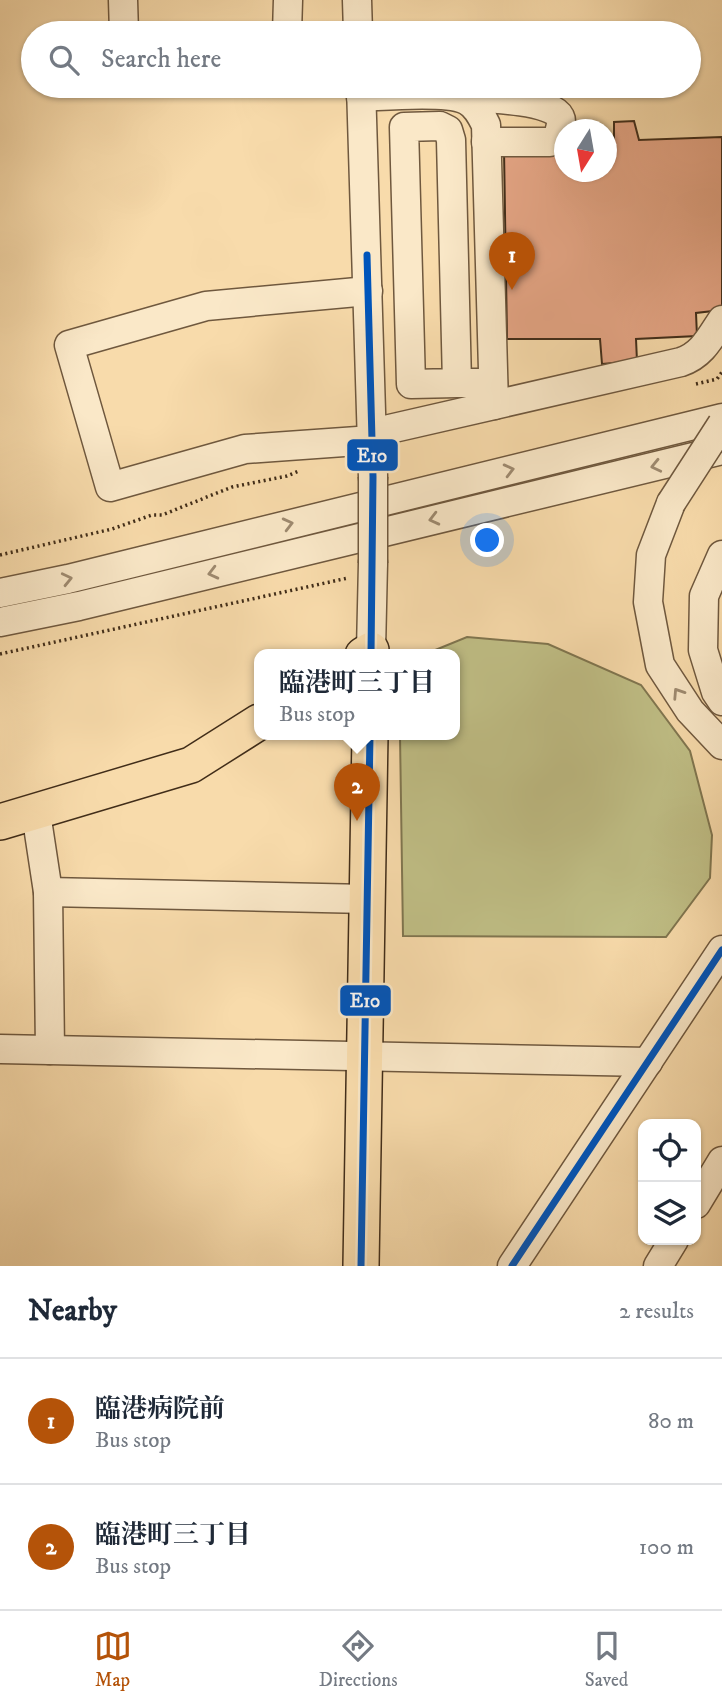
<!DOCTYPE html>
<meta charset="utf-8">
<style>
body{margin:0;font-family:"IM FELL DW Pica","Noto Serif JP",serif;background:#f2f2f3;color:#1f2937}
.controls{position:absolute;right:21px;bottom:21px;display:grid;overflow:hidden;border-radius:14px;box-shadow:0 2px 5px #0004}
.controls button{width:63px;height:63px;display:grid;place-items:center;padding:0;border:0;border-bottom:2px solid #e0e1e3;background:#fff;color:#1f2937;font:35px sans-serif}
.compass{position:absolute;left:554px;top:119px;width:63px;height:63px;border-radius:50%;background:#fff;box-shadow:0 2px 5px #0004;rotate:191deg}
.you{position:absolute;left:488px;top:541px;width:24px;height:24px;margin:-18px;border:5px solid #fff;border-radius:50%;background:#1a73e8;box-shadow:0 0 0 10px #1a73e833}
.badge{display:grid;place-items:center;width:46px;height:46px;border-radius:50%;background:#b45309;color:#fff;font-size:23px;font-weight:700}
.pin{position:absolute;translate:-50% -58px;filter:drop-shadow(0 2px 4px #0008)}
.pin::after{content:'';position:absolute;top:37px;width:24px;height:21px;background:inherit;clip-path:polygon(0 0,100% 0,50% 100%)}
.popup{position:absolute;left:254px;top:649px;width:206px;height:91px;box-sizing:border-box;display:grid;place-content:center;border-radius:14px;background:#fff;filter:drop-shadow(0 2px 5px #0005);font-size:23px;white-space:nowrap;color:#747a83}
.popup b{font-size:26px;color:#1f2937}
.popup::after{content:'';position:absolute;left:50%;top:100%;margin-left:-14px;border:14px solid transparent;border-top-color:#fff}
.list{margin:0;padding:0;list-style:none}
h2{display:flex;justify-content:space-between;align-items:center;height:91px;margin:0;padding:0 28px;font-size:30px}
h2 small{font-size:23px;font-weight:400;color:#747a83}
.list li{display:grid;grid-template-columns:46px 1fr auto;gap:21px;align-items:center;box-sizing:border-box;height:126px;padding:0 28px;border-top:2px solid #e0e1e3}
.list b{display:block;font-size:26px;white-space:nowrap}
.list p{margin:0;font-size:23px;white-space:nowrap;color:#747a83}
.list em{font-size:23px;font-style:normal;color:#747a83}
.icon{flex:none;width:38px;height:38px;fill:none;stroke:currentColor;stroke-width:2;stroke-linecap:round;stroke-linejoin:round}
.map{position:relative;flex:none;width:722px;height:1266px;overflow:hidden}
.search{position:absolute;background:#fff;box-shadow:0 2px 5px #0004;left:21px;right:21px;top:21px;height:77px;display:flex;align-items:center;gap:18px;box-sizing:border-box;padding:0 24px;border-radius:38px;color:#747a83;font-size:26px}
.sheet{height:343px;background:#fff}
nav{display:flex;justify-content:space-around;align-items:center;box-sizing:border-box;height:98px;border-top:2px solid #e0e1e3;background:#fff;font-size:19px;color:#747a83}
nav a{display:grid;justify-items:center;gap:4px}
nav .on{color:#b45309}
.map>svg:first-child{display:block}
.green{fill:#c0bf86;stroke:#807650;stroke-width:2}
.building{fill:#e5a585;stroke:#412d19;stroke-width:2}
.lines{fill:none;stroke-linecap:round;stroke-linejoin:round}
.minor-casing{stroke:#6f583e;stroke-width:31}
.major-casing{stroke:#412d19;stroke-width:38}
.path{stroke:#412d19;stroke-width:3.5;stroke-dasharray:2 3.5;stroke-linecap:butt}
.minor{stroke:#fae8c8;stroke-width:28}
.major{stroke:#f8dbab;stroke-width:35}
.minor-bridge-casing{stroke:#6f583e;stroke-width:31;stroke-linecap:butt}
.minor-bridge{stroke:#fae8c8;stroke-width:28}
.bus-1-casing{stroke:#fae8c8;stroke-width:12}
.bus-1{stroke:#05b;stroke-width:7}
.oneway{stroke:#9e8a70}
.line-badge{stroke:#fae8c8;stroke-width:2.5}
.badge-label{font-size:19px;text-anchor:middle;font-weight:bold;fill:#fff}
</style>
<div class="map">
<svg width="722" height="1266" viewBox="0 0 722 1266">
<rect width="100%" height="100%" fill="#f8dbab"/>
<filter id="stains"><feTurbulence type="fractalNoise" baseFrequency=".00286" numOctaves="4"/><feColorMatrix values="0 0 0 0 .2 0 0 0 0 .09 0 0 0 0 .02 0 0 0 .5 -.17"/></filter>
<radialGradient id="worn" r=".72"><stop offset=".6" stop-color="#630" stop-opacity="0"/><stop offset="1" stop-color="#630" stop-opacity=".3"/></radialGradient>
<path class="green" d="M467,637l81,7 93,41 49,66 22,84 -2,43 -44,59 -263,-1 -3,-201h55v-80h-32z"/>
<path class="building" d="M634,121l5,19 83,-3v173l-26,3 1,23 -61,3 1,22 -35,3 -2,-25h-93l-3,-189 60,-4v26h42v-32l8,1v-19z"/>
<g class="lines">
<defs>
<g id="minor">
<path d="M123,0l1,33"/>
<path d="M357,0l1,33"/>
<path d="M287,33l1,-33"/>
<path d="M361,86l12,391"/>
<path d="M361,97c25,-1 84,-7 105,3 10,5 15,15 20,25l8,280"/>
<path d="M460,97c19,1 92,2 100,20 3,6 -1,14 -2,21l-8,4h-64"/>
<path d="M368,291l-162,15 -137,39 41,142 135,-38 127,-9"/>
<path d="M457,383l-46,1 -7,-257 36,-1 8,4 3,10 6,243h36"/>
<path d="M372,433l309,-71c21,-7 29,-24 41,-42"/>
<path d="M671,503l-20,52 -3,47 12,63 30,46 32,34"/>
<path d="M722,555l-18,41 -1,54 13,42 6,9"/>
<path d="M0,593l68,-14 654,-161"/>
<path d="M0,622l79,-16 643,-156"/>
<path d="M371,650l2,-87"/>
<path d="M36,813l12,79 2,158"/>
<path d="M48,892l319,7"/>
<path d="M0,1049l648,13"/>
<path d="M696,1204l26,-43"/>
<path d="M512,1266l210,-316"/>
<path d="M658,1266l16,-26"/>
</g>
<g id="major">
<path d="M363,655l8,-5"/>
<path d="M0,822l191,-57 68,-43"/>
<path d="M361,1266l9,-531"/>
</g>
</defs>
<use href="#minor" class="minor-casing"/>
<use href="#major" class="major-casing"/>
<g class="path">
<path d="M696,384l21,-5 5,-7"/>
<path d="M0,555l112,-26 40,-14h10l70,-28 55,-11 12,-5"/>
<path d="M0,654l348,-76"/>
</g>
<use href="#minor" class="minor"/>
<use href="#major" class="major"/>
<defs>
<g id="minor-bridge">
<path d="M373,477v86"/>
<path d="M671,503l51,-79"/>
</g>
</defs>
<use href="#minor-bridge" class="minor-bridge-casing"/>
<use href="#minor-bridge" class="minor-bridge"/>
<defs>
<g id="bus-1">
<path d="M367,255l6,222 -2,178"/>
<path d="M361,1266l9,-531"/>
<path d="M512,1266l210,-316"/>
</g>
</defs>
<use href="#bus-1" class="bus-1-casing"/>
<use href="#bus-1" class="bus-1"/>
</g>
<defs><path id="oneway-chevron" d="M-2-3.5L2.5 0L-2 3.5" fill="none" stroke-width="1.6" stroke-linecap="round" stroke-linejoin="round" transform="scale(1.75)"/></defs>
<g class="oneway">
<use href="#oneway-chevron" transform="translate(656 466) rotate(167)"/>
<use href="#oneway-chevron" transform="translate(509 470) rotate(-14)"/>
<use href="#oneway-chevron" transform="translate(434 519) rotate(166)"/>
<use href="#oneway-chevron" transform="translate(288 524) rotate(-14)"/>
<use href="#oneway-chevron" transform="translate(213 573) rotate(166)"/>
<use href="#oneway-chevron" transform="translate(67 579) rotate(-13)"/>
<use href="#oneway-chevron" transform="translate(678 693) rotate(-123)"/>
</g>
<g class="line-badge">
<rect x="346" y="438" width="53" height="34" rx="7" fill="#05b"/>
<rect x="339" y="984" width="53" height="33" rx="7" fill="#05b"/>
</g>
<g class="badge-label">
<text x="372" y="462">E10</text>
<text x="365" y="1007">E10</text>
</g>
<rect width="100%" height="100%" filter="url(#stains)"/>
<rect width="100%" height="100%" fill="url(#worn)"/>
</svg>
<div class="controls">
<button><svg class="icon" aria-label="locate" viewBox="0 0 24 24"><circle cx="12" cy="12" r="6"/><path d="M12 2v4M12 18v4M2 12h4M18 12h4"/></svg></button>
<button><svg class="icon" aria-label="layers" viewBox="0 0 24 24"><path d="M12 4l9 5-9 5-9-5zM3 14l9 5 9-5"/></svg></button>
</div>
<svg class="compass" viewBox="-18 -18 36 36"><path d="M0-13l5 13h-10z" fill="#e53935"/><path d="M0 13l5-13h-10z" fill="#747a83"/></svg>
<div class="you"></div>
<div class="pin badge" style="left:512px;top:290px">1</div>
<div class="pin badge" style="left:357px;top:821px">2</div>
<div class="popup"><b>臨港町三丁目</b>Bus stop</div>
<div class="search"><svg class="icon" aria-label="search" viewBox="0 0 24 24"><circle cx="10" cy="10" r="6"/><path d="M15 15l6 6"/></svg>Search here</div>
</div>
<section class="sheet">
<h2>Nearby<small>2 results</small></h2>
<ul class="list">
<li><span class="badge">1</span><div><b>臨港病院前</b><p>Bus stop</p></div><em>80 m</em></li>
<li><span class="badge">2</span><div><b>臨港町三丁目</b><p>Bus stop</p></div><em>100 m</em></li>
</ul>
</section>
<nav>
<a class="on"><svg class="icon" aria-label="map" viewBox="0 0 24 24"><path d="M3 6l6-2 6 2 6-2v14l-6 2-6-2-6 2zM9 4v14M15 6v14"/></svg>Map</a>
<a><svg class="icon" aria-label="directions" viewBox="0 0 24 24"><path d="M12 3l9 9-9 9-9-9zM9 14v-3h6M13 9l2 2-2 2"/></svg>Directions</a>
<a><svg class="icon" aria-label="saved" viewBox="0 0 24 24"><path d="M7 4h10v16l-5-4-5 4z"/></svg>Saved</a>
</nav>
